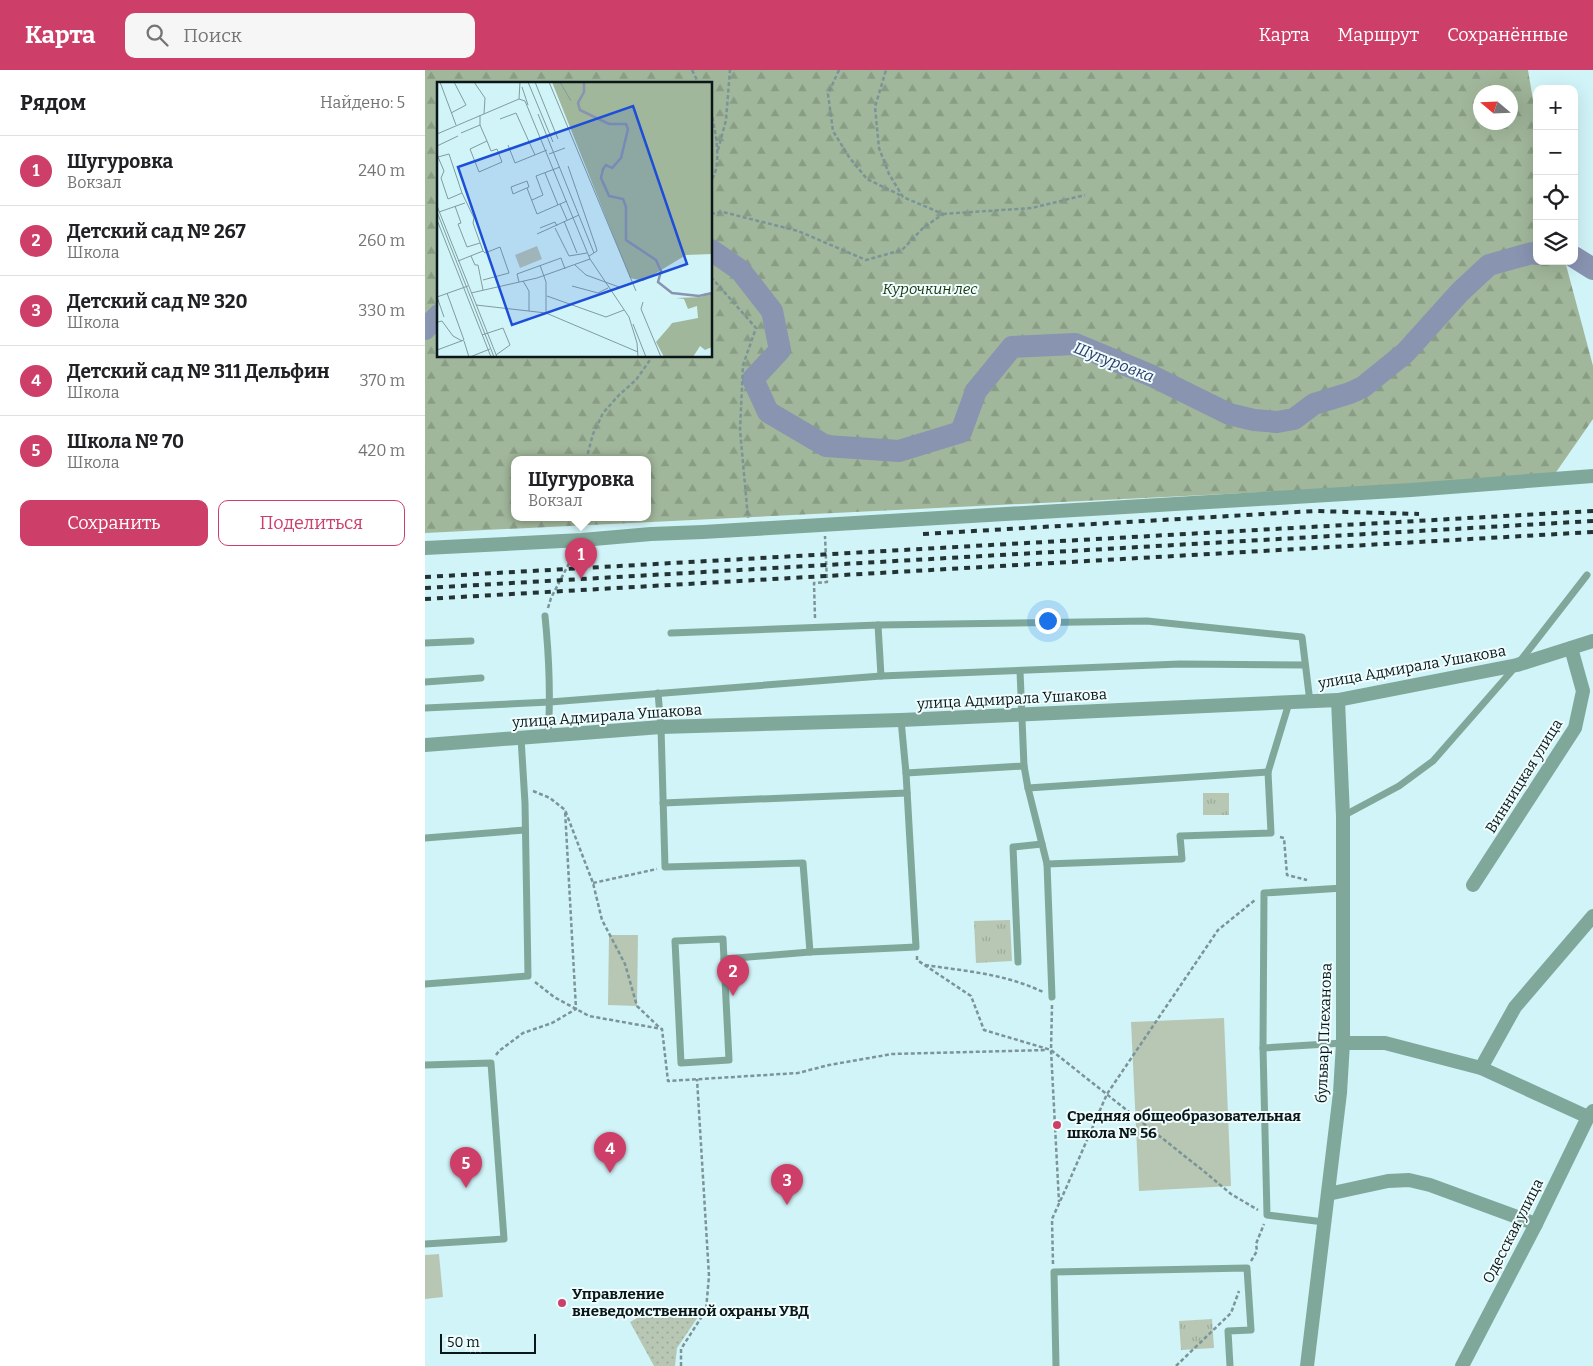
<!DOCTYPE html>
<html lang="ru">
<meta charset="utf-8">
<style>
body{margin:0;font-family:Bitter,serif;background:#f6f6f6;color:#202124}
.controls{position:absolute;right:15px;top:15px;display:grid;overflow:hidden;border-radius:10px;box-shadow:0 5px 20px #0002}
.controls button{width:45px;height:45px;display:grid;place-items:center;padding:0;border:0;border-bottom:1px solid #e0e0e0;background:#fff;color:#202124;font:25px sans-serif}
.compass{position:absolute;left:1048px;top:15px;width:45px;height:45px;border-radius:50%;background:#fff;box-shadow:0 5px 20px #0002;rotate:289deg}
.scale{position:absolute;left:15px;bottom:12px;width:96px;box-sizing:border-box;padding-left:5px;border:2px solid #0a1718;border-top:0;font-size:14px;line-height:18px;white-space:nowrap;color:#0a1718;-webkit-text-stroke:4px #effdfe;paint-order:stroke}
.you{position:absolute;left:622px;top:550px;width:18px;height:18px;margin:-12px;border:4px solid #fff;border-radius:50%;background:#1a73e8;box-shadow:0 0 0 8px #1a73e833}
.badge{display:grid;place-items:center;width:32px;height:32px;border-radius:50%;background:#cd3f69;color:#fff;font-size:16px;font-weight:700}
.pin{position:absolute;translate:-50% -41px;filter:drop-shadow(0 1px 2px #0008)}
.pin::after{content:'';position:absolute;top:26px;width:18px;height:15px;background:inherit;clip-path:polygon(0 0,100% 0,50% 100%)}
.popup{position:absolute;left:86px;top:386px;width:140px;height:65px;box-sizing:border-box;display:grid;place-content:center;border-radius:10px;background:#fff;filter:drop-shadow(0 1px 4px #0005);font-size:16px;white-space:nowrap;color:#757577}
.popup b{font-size:19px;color:#202124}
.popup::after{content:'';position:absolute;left:50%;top:100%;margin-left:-10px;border:10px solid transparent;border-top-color:#fff}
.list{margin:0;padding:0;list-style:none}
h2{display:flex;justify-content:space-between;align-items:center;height:65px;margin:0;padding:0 20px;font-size:21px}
h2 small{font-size:16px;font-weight:400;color:#757577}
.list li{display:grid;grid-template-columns:32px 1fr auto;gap:15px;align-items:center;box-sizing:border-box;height:70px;padding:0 20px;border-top:1px solid #e0e0e0}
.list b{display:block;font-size:19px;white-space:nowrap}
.list p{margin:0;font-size:16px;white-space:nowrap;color:#757577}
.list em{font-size:16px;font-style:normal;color:#757577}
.actions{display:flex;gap:10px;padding:15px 20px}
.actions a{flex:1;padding:11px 0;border:1px solid #cd3f69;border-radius:10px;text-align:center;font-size:18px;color:#cd3f69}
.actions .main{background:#cd3f69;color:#fff}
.icon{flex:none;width:28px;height:28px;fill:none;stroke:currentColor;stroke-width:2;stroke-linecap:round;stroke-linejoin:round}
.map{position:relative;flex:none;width:1168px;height:1296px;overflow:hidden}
header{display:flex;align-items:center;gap:30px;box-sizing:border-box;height:70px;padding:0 25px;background:#cd3f69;color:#fff}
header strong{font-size:24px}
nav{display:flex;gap:28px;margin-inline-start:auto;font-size:18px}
.search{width:350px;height:45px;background:#f6f6f6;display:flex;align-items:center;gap:12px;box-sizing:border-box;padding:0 18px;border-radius:10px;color:#757577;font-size:19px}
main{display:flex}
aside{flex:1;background:#fff}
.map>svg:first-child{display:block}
.grass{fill:url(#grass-dots)}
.forest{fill:url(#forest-firs);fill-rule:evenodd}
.park{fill:url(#park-tufts)}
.pitch{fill:#b7c7b4}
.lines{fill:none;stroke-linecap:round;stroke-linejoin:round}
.river{stroke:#8994b1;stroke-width:22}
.path{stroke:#7b9497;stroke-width:2.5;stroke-dasharray:4 2.5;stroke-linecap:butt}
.service{stroke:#80a89a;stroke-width:7}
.minor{stroke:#80a89a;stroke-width:14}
.rail{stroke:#233334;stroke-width:4;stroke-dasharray:6 6;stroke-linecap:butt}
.poi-dot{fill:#cd3f69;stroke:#effdfe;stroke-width:2}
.labels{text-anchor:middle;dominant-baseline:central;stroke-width:4;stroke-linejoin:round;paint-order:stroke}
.park-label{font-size:15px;font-style:italic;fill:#193811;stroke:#effdfe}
.street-label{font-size:15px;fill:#0a1718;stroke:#effdfe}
.poi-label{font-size:15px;font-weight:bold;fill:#0a1718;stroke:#effdfe;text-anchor:start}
.water-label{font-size:16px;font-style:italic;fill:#2d3a65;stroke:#effdfe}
.inset-river{fill:none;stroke:#8994b1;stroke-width:2.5}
.inset-road{fill:none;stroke:#819c9e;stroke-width:1}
.view{fill:#1d4ed8;fill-opacity:0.15;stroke:#1d4ed8;stroke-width:2.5}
.inset-edge{fill:none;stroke:#0a1718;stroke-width:2.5}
</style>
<header>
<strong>Карта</strong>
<div class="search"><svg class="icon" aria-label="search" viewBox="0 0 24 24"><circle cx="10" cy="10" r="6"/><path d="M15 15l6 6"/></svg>Поиск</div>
<nav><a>Карта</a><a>Маршрут</a><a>Сохранённые</a></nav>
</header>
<main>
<aside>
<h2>Рядом<small>Найдено: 5</small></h2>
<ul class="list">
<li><span class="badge">1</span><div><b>Шугуровка</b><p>Вокзал</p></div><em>240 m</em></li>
<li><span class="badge">2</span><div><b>Детский сад № 267</b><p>Школа</p></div><em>260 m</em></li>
<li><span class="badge">3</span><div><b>Детский сад № 320</b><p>Школа</p></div><em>330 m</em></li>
<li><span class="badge">4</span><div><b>Детский сад № 311 Дельфин</b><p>Школа</p></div><em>370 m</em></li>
<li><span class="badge">5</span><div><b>Школа № 70</b><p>Школа</p></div><em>420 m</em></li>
</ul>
<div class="actions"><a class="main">Сохранить</a><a>Поделиться</a></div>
</aside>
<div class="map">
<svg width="1168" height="1296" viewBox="0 0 1168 1296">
<defs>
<pattern id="grass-dots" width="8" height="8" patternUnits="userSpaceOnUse" patternTransform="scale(1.25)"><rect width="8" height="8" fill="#b7c7b4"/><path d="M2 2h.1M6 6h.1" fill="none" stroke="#9caa9a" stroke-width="1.8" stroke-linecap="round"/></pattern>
<pattern id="forest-firs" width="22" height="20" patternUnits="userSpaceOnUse" patternTransform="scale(1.25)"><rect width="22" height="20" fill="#a1b79b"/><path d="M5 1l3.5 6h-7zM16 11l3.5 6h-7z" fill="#899d85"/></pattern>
<pattern id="park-tufts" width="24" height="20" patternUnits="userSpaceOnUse" patternTransform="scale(1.25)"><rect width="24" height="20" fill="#b7c7b4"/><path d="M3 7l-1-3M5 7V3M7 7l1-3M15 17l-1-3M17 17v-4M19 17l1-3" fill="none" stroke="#9caa9a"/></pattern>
</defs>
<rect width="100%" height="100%" fill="#d1f4f8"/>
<path class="grass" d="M232,1237l45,4 -25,37 -2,18h-21l-24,-44z"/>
<path class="forest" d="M0,0h1103l9,54v137h28l28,105v53l-41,59 -1127,55zM14,14h272v272h-272zM1056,22h30v30h-30zM90,390h132v58h-132z"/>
<g class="park">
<rect x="778" y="723" width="26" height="22"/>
<path d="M585,850l2,41 -36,2 -2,-42z"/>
<path d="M787,1249l2,29 -33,2 -2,-29z"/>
</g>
<g class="pitch">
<path d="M184,865h29l-1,71 -29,-1z"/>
<path d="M799,948l7,168 -92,5 -8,-169z"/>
<path d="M14,1184l4,43 -18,2v-44z"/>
</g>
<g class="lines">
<g class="river">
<path d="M286,180l29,20 32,41 8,39 -27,29 15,33 58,34 73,5 62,-19 15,-41 36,-44 63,-3 75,31 79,39 25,6 23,2 17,-3 20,-15 36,-11 13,-6 42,-34 55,-61 29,-27 43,-12 5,1"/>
<path d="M1149,187l19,12"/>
<path d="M0,259l14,-14"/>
</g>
<g class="path">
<path d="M267,0l7,14"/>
<path d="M414,0l-11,24 5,37 16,26 18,22 35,17"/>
<path d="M286,41c4,19 12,52 0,70"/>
<path d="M293,80l8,-30 4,-50"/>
<path d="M286,144l12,-2 75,19 68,29 36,-10 21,-22 20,-14 -40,-17 -14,-23 -10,-26 -4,-41 11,-37"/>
<path d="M518,144l89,-6 53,-13"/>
<path d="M286,207l45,51 -13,37 -3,65 8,88"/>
<path d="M161,390l7,-26 10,-21 16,-18 17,-15 14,-20v-4"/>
<path d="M152,448l3,11"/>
<path d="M123,538l3,-10 24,-46"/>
<path d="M390,548l-1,-35 13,-1 -2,-46"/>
<path d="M108,721l17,7 15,12 28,73 9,37 23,44 12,42 23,22"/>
<path d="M855,767l4,1 3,37 20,5"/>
<path d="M168,813l64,-14"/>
<path d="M492,886v4l54,36 13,34 67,20 155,123 25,21 27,16"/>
<path d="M500,895c40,6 81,9 118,27"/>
<path d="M110,912l19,15 35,19 73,13 6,52 130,-8 31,-8 63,-11 155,-4"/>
<path d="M627,935l-1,45 8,152"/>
<path d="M71,985l3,-4 24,-18 29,-10 24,-14 -11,-199"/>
<path d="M826,1191l6,-10 -1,-7 8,-20"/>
<path d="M628,1194l-1,-45 15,-33 40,-92 111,-164 37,-30"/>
<path d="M256,1296v-17l25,-39 3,-34 -12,-197"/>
<path d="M751,1296l55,-53 8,-22"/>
</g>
<g class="service">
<path d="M120,546c4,40 6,79 3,120"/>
<path d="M453,555l3,51"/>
<path d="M246,563l207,-8 269,-4 155,16 8,65"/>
<path d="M0,573l46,-2"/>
<path d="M595,601l4,95 4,22 19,76 5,133"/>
<path d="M0,612l56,-4"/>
<path d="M233,623l3,34 4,140 138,-4 7,89"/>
<path d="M0,638l125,-6 331,-26 299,-12 125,1"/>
<path d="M481,703l118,-7"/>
<path d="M603,718l240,-16"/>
<path d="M238,733l244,-10"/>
<path d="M918,746l56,-30 34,-25 84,-96 70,-90"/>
<path d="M0,768l100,-8"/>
<path d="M622,794l135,-5 -2,-23 91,-3 -3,-61 21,-69"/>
<path d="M298,869l6,121 -48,3 -6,-122z"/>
<path d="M299,889l86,-7 106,-5 -10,-174 -5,-53"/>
<path d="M593,892l-5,-115 29,-3"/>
<path d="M0,914l103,-8 -3,-173 -4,-65"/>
<path d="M838,978l80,-5"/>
<path d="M0,995l66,-2 13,176 -79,5"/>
<path d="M899,1152l-57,-7 -4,-167 1,-155 79,-5"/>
<path d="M631,1296l-2,-94 193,-4 4,62 -23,1 2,35"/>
</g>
<g class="minor">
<path d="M0,478l157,-8 69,-6 52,-2 708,-42 182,-14"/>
<path d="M0,675l236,-18 240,-7 437,-20 179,-35 76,-24"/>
<path d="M1048,815l102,-157 8,-37 -12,-43"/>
<path d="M918,973h42l96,25 107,49"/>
<path d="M1056,998l34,-61 78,-91"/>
<path d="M903,1124l60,-13 21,-1 21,5 106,39"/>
<path d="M882,1296l33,-273 3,-50v-227l-5,-116"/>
<path d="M1037,1296l74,-142 52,-107 5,-6"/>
</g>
<g class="rail">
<path d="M498,464l392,-23 104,3"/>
<path d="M0,507l1168,-66"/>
<path d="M0,518l1168,-67"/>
<path d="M0,529l1168,-67"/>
</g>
</g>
<g class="poi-dot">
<circle cx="632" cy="1055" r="5"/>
<circle cx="137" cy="1233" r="5"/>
</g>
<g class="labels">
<g class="park-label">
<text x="505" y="219">Курочкин лес</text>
</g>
<g class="street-label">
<text transform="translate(987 597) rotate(-10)">улица Адмирала Ушакова</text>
<text transform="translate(587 629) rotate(-3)">улица Адмирала Ушакова</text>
<text transform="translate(182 646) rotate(-4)">улица Адмирала Ушакова</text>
<text transform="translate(1099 706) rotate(-58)">Винницкая улица</text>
<text transform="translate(899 963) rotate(-88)">бульвар Плеханова</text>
<text transform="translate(1088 1161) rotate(-63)">Одесская улица</text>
</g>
<g class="poi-label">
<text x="642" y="1046">Средняя общеобразовательная<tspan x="642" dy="17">школа № 56</tspan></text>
<text x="147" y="1224">Управление<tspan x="147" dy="17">вневедомственной охраны УВД</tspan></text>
</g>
<g class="water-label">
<text transform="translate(689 292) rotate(21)">Шугуровка</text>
</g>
</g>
<g transform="translate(12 12)">
<rect width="275" height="275" fill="#d1f4f8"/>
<path d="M115,0h160v172l-26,1 -43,26 -13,-3zM268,211h7v54l-7,3 -5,-4 -7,11h-29l-8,-15 13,-15 3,-4 26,-5 -1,-12 -9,3 -4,-10 -8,-1 26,-1z" fill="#a1b79b"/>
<path d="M100,164l5,13 -22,9 -5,-13z" fill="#b7c7b4"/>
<path class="inset-river" d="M147,0v10l-6,11 2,7 29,14h17l2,5 -7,29 -9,10 -6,-3 -3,4 -2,9 8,18 14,3 3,8v33l30,20 5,11 -3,11 14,11 27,3 13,-3"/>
<path class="inset-road" d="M3,0l16,43M37,0l11,16 -1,16M91,0l25,60M98,0l23,57M112,0l87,209M123,0l11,19M85,5l6,18M82,17l1,-17M14,31l15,-8 -12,-23M101,32l56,139M63,37l16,-6 19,42M43,43l3,7 4,9 4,10 6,-2 5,13 -23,10 -9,-23 17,-8M24,51l19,-8v-10M0,52l82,-35 6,2 65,158 39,58 8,26 1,14M71,63l7,18 32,-13M0,64l21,-10M0,71l1,4 11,-3 13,39 12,25 -1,5 10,28 -25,10M112,72l16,-6M1,75l6,14 -3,7 7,21 14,-6M131,84l28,81 1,4 -8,5M108,91l13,32M90,99l2,6 -16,7 -2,-7zM90,106l10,26 30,-13M95,118l11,-5 -7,-19 24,-9M123,122l7,16M0,124l60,151M18,124l6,17 -3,1 9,23 13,-4M0,130l57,145M2,130l26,-9M0,138l54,137M127,139l13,32M103,146l15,-6 2,4M118,146l14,28 18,-3M100,152l42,-19M46,169l2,2 15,-6 9,26 -26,7M34,174l4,9h3l5,25M103,183l6,17v31M138,183l11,10 33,12M86,199l6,10v20M82,200l-2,-8 44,-16 4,11M135,204l26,7 10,-5M34,211l66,-15 53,-19M110,214l59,21 18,-7M0,215l31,-11M0,215l7,20M206,220l-2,7 20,48M39,223l70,8 92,39M1,240l4,-1 11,15 9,5M196,242l13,33M45,253l21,-7 7,17 -14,10M27,259l5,16M0,268l27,-10 -17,-47M33,275l20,-8"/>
<path class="view" d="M196,24l54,158 -175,61 -54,-158z"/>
<rect width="275" height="275" class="inset-edge"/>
</g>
</svg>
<div class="controls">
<button>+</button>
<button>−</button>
<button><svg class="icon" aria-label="locate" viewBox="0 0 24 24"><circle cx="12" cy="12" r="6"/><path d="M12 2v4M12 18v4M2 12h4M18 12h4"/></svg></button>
<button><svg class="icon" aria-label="layers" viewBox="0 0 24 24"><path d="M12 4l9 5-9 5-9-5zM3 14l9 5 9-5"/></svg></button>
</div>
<svg class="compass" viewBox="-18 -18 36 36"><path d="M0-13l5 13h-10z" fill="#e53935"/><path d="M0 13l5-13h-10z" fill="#757577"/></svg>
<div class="scale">50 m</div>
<div class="you"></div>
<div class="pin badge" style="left:156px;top:509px">1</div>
<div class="popup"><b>Шугуровка</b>Вокзал</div>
<div class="pin badge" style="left:308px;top:926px">2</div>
<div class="pin badge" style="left:362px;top:1135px">3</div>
<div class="pin badge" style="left:185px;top:1103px">4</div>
<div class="pin badge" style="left:41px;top:1118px">5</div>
</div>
</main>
